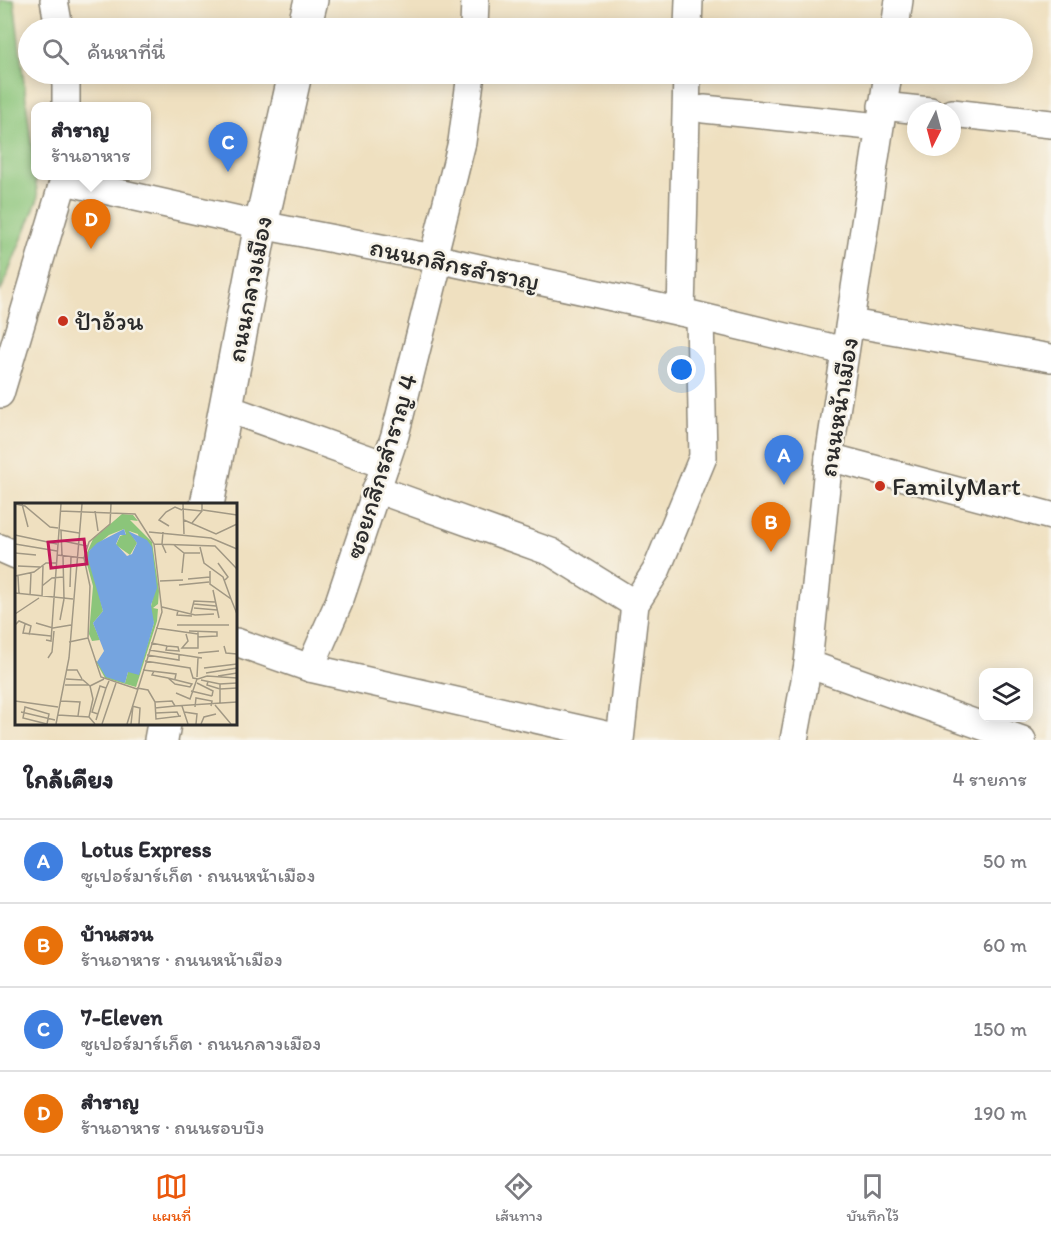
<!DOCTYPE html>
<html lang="th">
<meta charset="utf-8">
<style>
body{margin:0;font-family:Itim,"Playpen Sans Thai",sans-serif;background:#f2f2f3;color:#2b2b33}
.controls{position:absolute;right:18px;bottom:18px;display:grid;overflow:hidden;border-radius:12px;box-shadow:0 3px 15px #0003}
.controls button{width:54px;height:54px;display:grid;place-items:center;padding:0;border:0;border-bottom:2px solid #e1e1e2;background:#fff;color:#2b2b33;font:30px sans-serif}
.compass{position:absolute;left:907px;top:102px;width:54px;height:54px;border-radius:50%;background:#fff;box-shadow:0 3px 15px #0003;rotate:186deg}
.you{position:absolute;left:682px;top:370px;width:21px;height:21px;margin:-15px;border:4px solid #fff;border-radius:50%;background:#1a73e8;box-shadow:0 0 0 9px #1a73e833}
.badge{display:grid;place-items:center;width:39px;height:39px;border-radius:50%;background:#ea580c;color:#fff;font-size:20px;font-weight:700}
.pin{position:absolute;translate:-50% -50px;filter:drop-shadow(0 2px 3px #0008)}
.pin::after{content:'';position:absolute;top:32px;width:21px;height:18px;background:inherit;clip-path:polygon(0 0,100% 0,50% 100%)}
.popup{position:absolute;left:31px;top:102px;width:120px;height:78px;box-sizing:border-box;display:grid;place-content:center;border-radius:12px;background:#fff;filter:drop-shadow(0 2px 4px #0005);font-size:20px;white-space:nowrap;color:#7c7c81}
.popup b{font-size:22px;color:#2b2b33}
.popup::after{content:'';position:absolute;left:50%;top:100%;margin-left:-12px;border:12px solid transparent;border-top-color:#fff}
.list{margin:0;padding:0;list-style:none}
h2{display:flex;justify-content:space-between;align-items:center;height:78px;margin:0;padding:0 24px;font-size:26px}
h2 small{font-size:20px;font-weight:400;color:#7c7c81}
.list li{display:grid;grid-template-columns:39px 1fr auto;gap:18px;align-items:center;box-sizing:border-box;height:84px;padding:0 24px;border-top:2px solid #e1e1e2}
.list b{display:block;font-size:22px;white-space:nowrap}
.list p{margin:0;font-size:20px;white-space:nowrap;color:#7c7c81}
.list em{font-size:20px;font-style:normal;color:#7c7c81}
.icon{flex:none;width:33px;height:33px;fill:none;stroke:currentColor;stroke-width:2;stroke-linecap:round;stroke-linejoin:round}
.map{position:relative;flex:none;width:1051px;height:740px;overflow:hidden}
.search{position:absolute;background:#fff;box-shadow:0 3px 15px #0003;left:18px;right:18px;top:18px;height:66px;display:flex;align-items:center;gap:15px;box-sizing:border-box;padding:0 21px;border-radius:33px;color:#7c7c81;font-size:22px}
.sheet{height:414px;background:#fff}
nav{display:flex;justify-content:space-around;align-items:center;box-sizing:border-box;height:84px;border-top:2px solid #e1e1e2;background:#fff;font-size:16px;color:#7c7c81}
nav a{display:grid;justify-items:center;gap:3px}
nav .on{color:#ea580c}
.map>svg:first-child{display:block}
.green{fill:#8bc57a;stroke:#5b7852;stroke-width:1.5}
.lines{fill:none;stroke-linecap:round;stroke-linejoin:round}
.minor-casing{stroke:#8d8676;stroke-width:30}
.major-casing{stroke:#8d8676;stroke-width:36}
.minor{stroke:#fff;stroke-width:27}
.major{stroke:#fff;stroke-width:33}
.poi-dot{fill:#c8321e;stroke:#f7f3e8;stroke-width:2}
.labels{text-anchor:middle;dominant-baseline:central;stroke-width:5;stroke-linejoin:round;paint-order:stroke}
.street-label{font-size:26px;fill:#2b2b2b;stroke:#f7f3e8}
.poi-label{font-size:26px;fill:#2b2b2b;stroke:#f7f3e8;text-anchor:start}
.inset-road{fill:none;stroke:#a19884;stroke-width:1.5}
.view{fill:#c2185b;fill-opacity:0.15;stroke:#c2185b;stroke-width:3}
.inset-edge{fill:none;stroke:#2b2b2b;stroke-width:3}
</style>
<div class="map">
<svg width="1051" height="740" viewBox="0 0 1051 740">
<rect width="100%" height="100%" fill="#f7f3e8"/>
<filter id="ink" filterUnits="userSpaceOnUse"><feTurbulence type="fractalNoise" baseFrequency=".0167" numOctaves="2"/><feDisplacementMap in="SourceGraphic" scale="12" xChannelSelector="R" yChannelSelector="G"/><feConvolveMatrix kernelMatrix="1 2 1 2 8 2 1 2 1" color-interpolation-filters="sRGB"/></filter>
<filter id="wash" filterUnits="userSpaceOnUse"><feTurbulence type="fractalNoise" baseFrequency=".008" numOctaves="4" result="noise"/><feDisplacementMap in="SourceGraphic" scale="24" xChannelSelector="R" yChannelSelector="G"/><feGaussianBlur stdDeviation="1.35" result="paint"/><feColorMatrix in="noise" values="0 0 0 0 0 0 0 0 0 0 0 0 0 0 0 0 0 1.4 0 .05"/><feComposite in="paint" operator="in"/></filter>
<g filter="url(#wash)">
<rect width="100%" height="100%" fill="#efe0c0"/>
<path class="green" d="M0,0h14l24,199 -38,94z"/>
</g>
<g filter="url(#ink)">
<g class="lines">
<defs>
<g id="minor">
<path d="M54,0l5,28"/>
<path d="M474,28l1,-28"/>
<path d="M688,28l1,-28"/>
<path d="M895,28l4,-28"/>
<path d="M66,74v32"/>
<path d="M882,106l48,5"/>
<path d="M704,109l175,18"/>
<path d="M952,113l99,11"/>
<path d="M65,181l196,44 172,33 248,54 164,39"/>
<path d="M433,258l29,-116 9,-68"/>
<path d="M681,312l6,-238"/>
<path d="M851,323l200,35"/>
<path d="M0,394l65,-218"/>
<path d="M226,408l159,57"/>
<path d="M829,457l222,59"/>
<path d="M376,489l175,63 84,52"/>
<path d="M0,548l16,7"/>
<path d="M236,642l74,26 309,70"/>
<path d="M808,664l214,76"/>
<path d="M310,668l29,-66 56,-167 44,-176"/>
<path d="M620,740l15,-136 21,-33 47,-114 -3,-140"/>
<path d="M794,740l14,-76 21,-207 59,-383"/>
</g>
<g id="major">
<path d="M304,28l7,-28"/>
<path d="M207,505l54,-280 34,-151"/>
<path d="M161,740l3,-16"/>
</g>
</defs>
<use href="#minor" class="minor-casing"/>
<use href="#major" class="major-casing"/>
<use href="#minor" class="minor"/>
<use href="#major" class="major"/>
</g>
</g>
<g class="poi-dot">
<circle cx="63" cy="321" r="6"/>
<circle cx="880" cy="486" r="6"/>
</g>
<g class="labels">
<g class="street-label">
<text transform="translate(455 264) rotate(12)">ถนนกสิกรสำราญ</text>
<text transform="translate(249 289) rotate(-79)">ถนนกลางเมือง</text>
<text transform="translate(838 407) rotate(-81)">ถนนหน้าเมือง</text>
<text transform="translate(381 466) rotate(-73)">ซอยกสิกรสำราญ 4</text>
</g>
<g class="poi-label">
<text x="75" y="321">ป้าอ้วน</text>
<text x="892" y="486">FamilyMart</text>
</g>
</g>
<g transform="translate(15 503)">
<rect width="222" height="222" fill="#efe0c0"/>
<path d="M107,11l11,1 5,6 -8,-1 22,22 7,49 -1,13 -5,4 5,1 -1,12 -21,66 -31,-9 -10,-18 30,23 3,-11 12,-4 14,-45 -4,-12 3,-14 -15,-63 -9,-3 8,12 -7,12 -14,-10 4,-9 6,-2 -2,-5 -15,6 -20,16 14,60 -10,12 7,17 -8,1 -3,-7 4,-48 -8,-29 8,-18z" fill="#8bc57a"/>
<path d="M109,26l2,6h-6l-4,9 11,12 5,-2 5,-11 -9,-12 19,9 5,7 5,41 -6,17 3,18 -15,52 -11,-3 -3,11 -19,-6 -9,-15 7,-11 -11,-28 10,-12 -15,-52 1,-8 8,-8z" fill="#75a4df"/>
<path class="inset-road" d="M0,1l10,2 25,21 8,1M7,1l6,23M96,1l-1,20 -21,18 -5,16 6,28 -2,52 13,39 36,12M168,1l1,30M167,6l20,2M188,7l34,5M45,8l75,3 19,30 8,68 -35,112M80,8l3,20M169,17l32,14 21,-10M177,20l10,-12v-7M154,23l-10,-6 7,-8 9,-5 7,3M45,27l19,3M46,28l1,24M134,29l62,6 26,11M148,29l-1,12 4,9M0,32l42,9M48,38l24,5M0,41l42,7M139,41l61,2 22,23M159,42l10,8h16M185,44l4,16 19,14 8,22M0,50l21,2M42,52l27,3M48,53l1,43M203,60l10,14 -3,3M3,63l22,1M195,68v13l21,15 6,15M167,70l2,-20M0,73l19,-4 12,-9h10M3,73l1,18M173,76l22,-2M145,78l23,-1M164,82l30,-3M27,83l10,-8 11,-1M55,84l1,-30M198,87l6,28M0,90l58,6M15,93l1,-23M27,94l1,-31M39,95l7,-94M179,101l22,2M147,104l33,8 19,-1M179,105l23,2M163,107l-1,5 15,1M176,110l3,-12 21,1M0,111l24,-16M45,117l4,-21M21,120l17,5 18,-3M10,121l-2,9 28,3M0,122l4,-4 12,5 -2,9M162,122h52M141,125l42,6M174,128l28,1v4l-19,1v-6M171,131l2,7 -6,7h16v-11M31,137l5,1 3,-43M54,139l19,-4M136,140l16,3 11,1 1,4 -13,-1 1,-4M209,143l2,7 11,1M134,147l53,8M183,150l21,-2M132,152l32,5v-5M33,155l4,-6 2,-21M130,158l45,7 3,10 5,1 9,-3M189,165l33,-4M52,167h10l5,9M128,167l33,4 -1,5M139,168l-2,4 16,3 7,6 15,3 2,-3 -24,-6M191,170l31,-5M192,173l30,2M203,173l19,-3M182,174l1,-19M51,176l17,1 7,6M186,177l19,4M193,178l-1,4 13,4 17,-1M182,180l16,8 -1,5M50,182h24M122,185l11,2 7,12 17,-1 3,5 62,-4M176,188l21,5M161,190l14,6 7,-20M0,198l43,6M46,198l19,1 -2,14M140,199l1,17 25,-3M205,200v-19l17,-1M200,202l16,19M117,203l8,2 -1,16M167,203l6,18M10,204l24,7 -2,10 -24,-6zM180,204l1,-9 16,3 -1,5M140,205l20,-2M6,209l34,8M169,209l13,2 -1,10M141,210l21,-1 2,4M83,211l-6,-2 8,-26 6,2 3,-7M43,212l31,2 6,7M74,214l4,-18 -3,-13 14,-7M81,217l10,-32M41,221l13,-66 13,-154M87,221l14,-41M116,221l2,-18M186,221l3,-7 12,-3"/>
<path class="view" d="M69,36l3,25 -36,4 -3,-26z"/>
<rect width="222" height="222" class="inset-edge"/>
</g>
</svg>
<div class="controls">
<button><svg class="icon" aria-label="layers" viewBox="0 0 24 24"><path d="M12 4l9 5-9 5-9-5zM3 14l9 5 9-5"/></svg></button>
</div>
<svg class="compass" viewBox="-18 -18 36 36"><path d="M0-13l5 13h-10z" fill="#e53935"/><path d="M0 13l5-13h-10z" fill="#7c7c81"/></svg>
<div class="you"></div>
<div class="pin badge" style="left:784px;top:485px;background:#3f7fe0">A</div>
<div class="pin badge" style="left:771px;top:552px;background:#e8710a">B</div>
<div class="pin badge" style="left:228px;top:172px;background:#3f7fe0">C</div>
<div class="pin badge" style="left:91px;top:249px;background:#e8710a">D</div>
<div class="popup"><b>สำราญ</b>ร้านอาหาร</div>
<div class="search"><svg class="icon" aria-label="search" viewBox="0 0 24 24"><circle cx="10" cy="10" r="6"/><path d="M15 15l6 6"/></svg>ค้นหาที่นี่</div>
</div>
<section class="sheet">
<h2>ใกล้เคียง<small>4 รายการ</small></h2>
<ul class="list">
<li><span class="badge" style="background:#3f7fe0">A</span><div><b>Lotus Express</b><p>ซูเปอร์มาร์เก็ต · ถนนหน้าเมือง</p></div><em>50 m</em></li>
<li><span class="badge" style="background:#e8710a">B</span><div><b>บ้านสวน</b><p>ร้านอาหาร · ถนนหน้าเมือง</p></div><em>60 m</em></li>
<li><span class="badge" style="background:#3f7fe0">C</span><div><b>7-Eleven</b><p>ซูเปอร์มาร์เก็ต · ถนนกลางเมือง</p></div><em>150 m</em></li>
<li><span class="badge" style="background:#e8710a">D</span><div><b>สำราญ</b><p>ร้านอาหาร · ถนนรอบบึง</p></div><em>190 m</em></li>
</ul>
</section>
<nav>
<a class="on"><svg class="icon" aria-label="map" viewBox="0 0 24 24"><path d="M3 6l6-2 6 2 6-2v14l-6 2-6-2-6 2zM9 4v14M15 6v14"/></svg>แผนที่</a>
<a><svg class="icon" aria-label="directions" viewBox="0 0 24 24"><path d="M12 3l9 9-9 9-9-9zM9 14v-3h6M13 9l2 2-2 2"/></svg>เส้นทาง</a>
<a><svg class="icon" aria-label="saved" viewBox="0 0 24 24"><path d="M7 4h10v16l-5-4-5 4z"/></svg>บันทึกไว้</a>
</nav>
